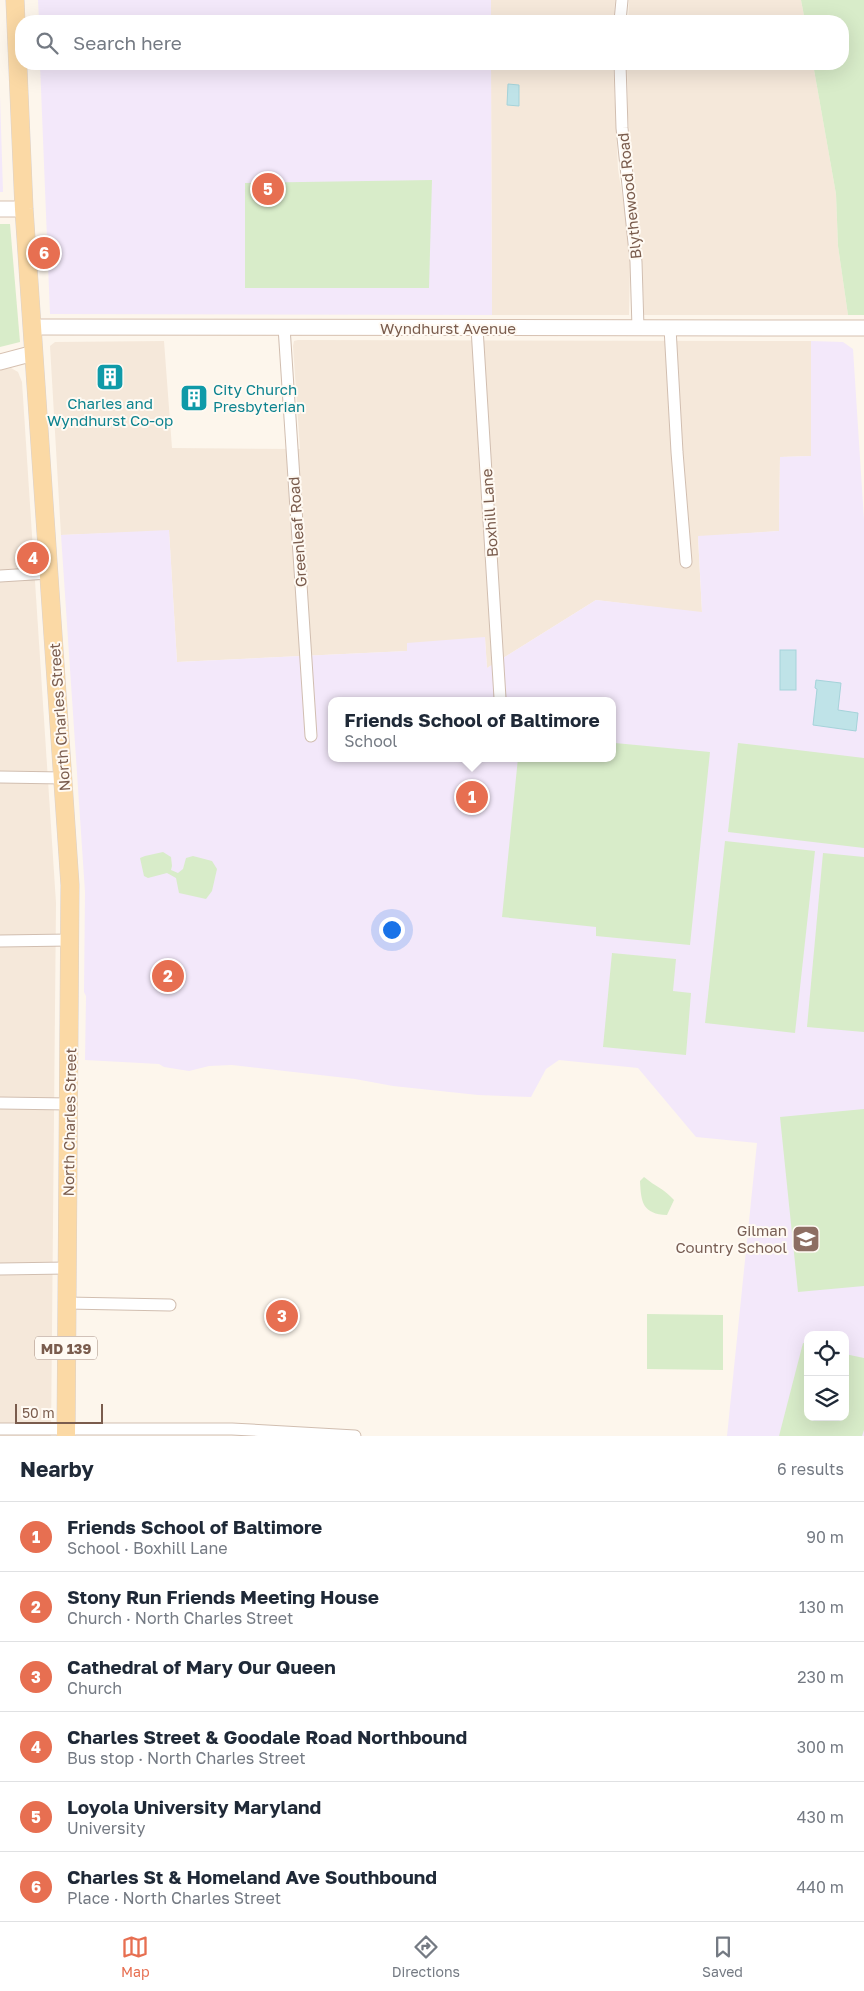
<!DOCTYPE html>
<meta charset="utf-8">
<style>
body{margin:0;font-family:"Golos Text",sans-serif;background:#f6f6f7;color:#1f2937}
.controls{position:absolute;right:15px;bottom:15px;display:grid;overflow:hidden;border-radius:10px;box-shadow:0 5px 20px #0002}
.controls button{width:45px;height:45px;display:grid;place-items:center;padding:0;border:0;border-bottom:1px solid #e0e1e3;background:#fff;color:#1f2937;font:25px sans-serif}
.scale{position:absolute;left:15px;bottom:12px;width:88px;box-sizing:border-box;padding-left:5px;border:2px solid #7a5c4d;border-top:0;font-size:14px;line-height:18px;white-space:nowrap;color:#7a5c4d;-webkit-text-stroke:4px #fffaf3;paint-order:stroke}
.you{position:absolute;left:391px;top:929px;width:18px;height:18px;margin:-12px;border:4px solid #fff;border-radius:50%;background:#1a73e8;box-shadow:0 0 0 8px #1a73e833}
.badge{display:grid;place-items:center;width:32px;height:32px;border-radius:50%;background:#e76f51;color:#fff;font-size:16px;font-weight:700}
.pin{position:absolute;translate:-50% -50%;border:2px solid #fff;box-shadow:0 1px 5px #0006}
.popup{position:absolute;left:328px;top:697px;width:288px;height:65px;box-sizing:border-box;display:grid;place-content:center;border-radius:10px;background:#fff;filter:drop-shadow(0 1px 4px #0005);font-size:16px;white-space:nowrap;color:#747a83}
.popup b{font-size:19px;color:#1f2937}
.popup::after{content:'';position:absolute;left:50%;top:100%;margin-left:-10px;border:10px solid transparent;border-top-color:#fff}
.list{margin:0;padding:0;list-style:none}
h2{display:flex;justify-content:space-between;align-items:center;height:65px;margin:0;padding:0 20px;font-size:21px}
h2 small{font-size:16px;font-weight:400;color:#747a83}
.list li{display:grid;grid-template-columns:32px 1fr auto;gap:15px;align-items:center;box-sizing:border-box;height:70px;padding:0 20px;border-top:1px solid #e0e1e3}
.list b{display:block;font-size:19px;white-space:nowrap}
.list p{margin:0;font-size:16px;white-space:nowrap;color:#747a83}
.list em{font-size:16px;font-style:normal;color:#747a83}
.icon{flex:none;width:28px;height:28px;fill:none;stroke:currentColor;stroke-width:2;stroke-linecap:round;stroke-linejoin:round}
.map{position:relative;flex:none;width:864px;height:1436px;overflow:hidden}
.search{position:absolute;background:#fff;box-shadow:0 5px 20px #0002;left:15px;right:15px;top:15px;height:55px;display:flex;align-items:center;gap:12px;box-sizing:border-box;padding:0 18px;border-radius:20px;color:#747a83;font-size:19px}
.sheet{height:485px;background:#fff}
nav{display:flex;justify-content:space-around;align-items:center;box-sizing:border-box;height:70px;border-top:1px solid #e0e1e3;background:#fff;font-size:14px;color:#747a83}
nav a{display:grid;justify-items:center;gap:2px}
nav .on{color:#e76f51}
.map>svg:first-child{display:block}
.residential{fill:#f5e8da}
.education{fill:#f3e8fa;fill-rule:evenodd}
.green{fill:#d8ecc9}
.water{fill:#bfe3e8;stroke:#a5d3da}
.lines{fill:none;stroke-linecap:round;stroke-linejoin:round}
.street-casing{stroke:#d1beb0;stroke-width:13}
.secondary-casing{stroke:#d6c0b0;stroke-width:17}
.primary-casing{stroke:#dad1cd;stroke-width:19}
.street{stroke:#fff;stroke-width:11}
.secondary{stroke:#fff;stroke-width:15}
.primary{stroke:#fbd9a5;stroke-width:18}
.labels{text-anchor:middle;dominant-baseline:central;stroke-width:4;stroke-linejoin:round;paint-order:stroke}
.shield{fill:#fffaf3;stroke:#a28b7f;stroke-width:1}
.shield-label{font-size:14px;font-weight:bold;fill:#7a5c4d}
.street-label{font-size:15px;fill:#7a5c4d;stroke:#fffaf3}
.culture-label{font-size:15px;fill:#0d838f;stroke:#fffaf3;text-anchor:start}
.education-label{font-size:15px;fill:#785e54;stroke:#fffaf3;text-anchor:end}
</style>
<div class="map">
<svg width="864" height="1436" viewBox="0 0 864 1436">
<rect width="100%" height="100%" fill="#fdf6ec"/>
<g class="residential">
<path d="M491,0h124l-1,21h-123z"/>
<path d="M629,0h172l4,21h-177z"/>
<path d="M491,64h122l5,105 9,56 3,40 -1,50h-137z"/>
<path d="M627,64h186l23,130 2,52 10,69h-204l-2,-57 -14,-141z"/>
<path d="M298,340l513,1v115l-31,1 -1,74 -81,6 4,76 -106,-13 -109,68 -2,-30 -78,6v7l-230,11 -8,-131 -108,4 -11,-189 5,-4 109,-1 8,107 128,1 -7,-103 1,-5z"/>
<path d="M11,368l7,4 4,10 34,521 -5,533h-51v-1066z"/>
</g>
<g class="education">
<path d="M38,0h453v21h-452z"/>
<path d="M40,64h451l1,251 -442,-1z"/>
<path d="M0,95l3,97h-3z"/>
<path d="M811,341l32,1 10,7 11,171v916h-137l30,-293 -61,-6 -58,-69 -79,-8 -13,9 -15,28 -53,-2 -85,-9 -38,-7 -123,-14 -23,1 -20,5 -25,-4 -5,-3 -74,-4 1,-64 -2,-4 1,-100 -24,-357 108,-5 8,132 230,-11v-8l78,-6 2,31 109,-68 106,12 -4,-76 81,-5 1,-74 31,-1zM332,701h280v57h-280zM808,1335h37v82h-37z"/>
</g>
<g class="green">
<path d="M801,0h63v315h-16l-10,-69 -2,-52 -23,-130h30v-43h-38z"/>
<path d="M432,180l-3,108h-184v-105z"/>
<path d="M0,224h10l10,118 -20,5z"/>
<path d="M615,743l95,9 -20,193 -94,-9v-9l-94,-10 16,-159h94v-11l3,1z"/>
<path d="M738,743l126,15v90l-136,-16z"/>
<path d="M725,841l90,10 -20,182 -90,-10z"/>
<path d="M163,852l8,5 1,9 -1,4 7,3 5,-4 3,-11 7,-2 19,5 5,8 -5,22 -6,8 -27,-6 -3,-15 -9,-5 -19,5 -4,-2 -4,-18 5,-2z"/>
<path d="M823,853l41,4v175l-57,-5z"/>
<path d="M612,953l64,6 -3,32 18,2 -5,62 -83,-8z"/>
<path d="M864,1109v177l-66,6 -18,-175z"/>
<path d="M644,1177c12,10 19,11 30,23l-7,15c-24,-1 -26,-12 -27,-34z"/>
<path d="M647,1314l76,1v55l-76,-1z"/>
<path d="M803,1343l5,1v73h37v-63l19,4v72l-2,6h-83z"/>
</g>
<g class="water">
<path d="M508,84l11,1v21l-12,-1z"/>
<rect x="780" y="650" width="16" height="40"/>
<path d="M816,680l25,3 -3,27 20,3 -2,18 -43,-6 4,-36 -2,-1z"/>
</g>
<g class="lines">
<defs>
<g id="street">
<path d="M620,21l2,-21"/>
<path d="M620,64l2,64 14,134 2,66"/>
<path d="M284,327l27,409"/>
<path d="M477,328l23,370"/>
<path d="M670,328l7,124 9,110"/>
<path d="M0,576l49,-3"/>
<path d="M0,777l63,1"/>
<path d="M0,941l70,-1"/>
<path d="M0,1103l69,1"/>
<path d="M0,1269l67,-1"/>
<path d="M67,1303l103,2"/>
<path d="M0,1429h232l123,7"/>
</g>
<g id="secondary">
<path d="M0,209h24"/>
<path d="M32,327l832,1"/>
<path d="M0,362l34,-9"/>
</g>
<path id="primary" d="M15,0l9,209 46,676 -4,551"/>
</defs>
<use href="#street" class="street-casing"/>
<use href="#secondary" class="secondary-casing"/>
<use href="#primary" class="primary-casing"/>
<use href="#street" class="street"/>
<use href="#secondary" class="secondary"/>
<use href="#primary" class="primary"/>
</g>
<defs>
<symbol id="building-square" viewBox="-11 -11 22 22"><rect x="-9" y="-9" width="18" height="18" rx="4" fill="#0f9aa8" stroke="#fffaf3"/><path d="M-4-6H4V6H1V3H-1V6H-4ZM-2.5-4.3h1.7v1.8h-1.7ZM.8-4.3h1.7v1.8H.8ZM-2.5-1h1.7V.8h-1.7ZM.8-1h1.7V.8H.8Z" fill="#fff"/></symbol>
<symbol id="school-square" viewBox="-11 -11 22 22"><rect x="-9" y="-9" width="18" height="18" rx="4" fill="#8d6e63" stroke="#fffaf3"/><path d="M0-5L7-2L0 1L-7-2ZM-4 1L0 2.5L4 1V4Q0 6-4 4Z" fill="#fff"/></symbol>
</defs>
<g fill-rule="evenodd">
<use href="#building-square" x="94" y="361" width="32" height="32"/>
<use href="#building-square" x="178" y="382" width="32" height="32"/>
<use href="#school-square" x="790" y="1223" width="32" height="32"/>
</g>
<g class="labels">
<rect class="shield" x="35" y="1336.5" width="62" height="23" rx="4"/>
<g class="shield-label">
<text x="66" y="1348">MD 139</text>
</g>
<g class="street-label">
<text transform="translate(629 196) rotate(-96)">Blythewood Road</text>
<text x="448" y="328">Wyndhurst Avenue</text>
<text transform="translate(489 513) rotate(-94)">Boxhill Lane</text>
<text transform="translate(297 532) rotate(-94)">Greenleaf Road</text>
<text transform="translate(59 717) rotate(-94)">North Charles Street</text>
<text transform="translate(69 1122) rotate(-89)">North Charles Street</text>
</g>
<g class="culture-label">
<text x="213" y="389">City Church<tspan x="213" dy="17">Presbyterian</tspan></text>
<text x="110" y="403" text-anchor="middle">Charles and<tspan x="110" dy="17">Wyndhurst Co-op</tspan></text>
</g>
<g class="education-label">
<text x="787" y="1230">Gilman<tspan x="787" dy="17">Country School</tspan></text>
</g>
</g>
</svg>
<div class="controls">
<button><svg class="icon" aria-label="locate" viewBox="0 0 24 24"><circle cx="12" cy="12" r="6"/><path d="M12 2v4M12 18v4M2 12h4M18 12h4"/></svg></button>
<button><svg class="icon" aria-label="layers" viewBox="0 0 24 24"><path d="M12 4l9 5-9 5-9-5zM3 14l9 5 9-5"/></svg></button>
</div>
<div class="scale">50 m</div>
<div class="you"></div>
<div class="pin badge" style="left:472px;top:797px">1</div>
<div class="popup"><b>Friends School of Baltimore</b>School</div>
<div class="pin badge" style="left:168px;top:976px">2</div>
<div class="pin badge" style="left:282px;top:1316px">3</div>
<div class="pin badge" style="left:33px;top:558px">4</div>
<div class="pin badge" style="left:268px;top:189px">5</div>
<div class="pin badge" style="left:44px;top:253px">6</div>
<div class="search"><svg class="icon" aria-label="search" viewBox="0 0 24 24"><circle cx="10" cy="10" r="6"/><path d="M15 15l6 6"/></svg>Search here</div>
</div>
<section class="sheet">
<h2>Nearby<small>6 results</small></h2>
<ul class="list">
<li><span class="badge">1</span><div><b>Friends School of Baltimore</b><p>School · Boxhill Lane</p></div><em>90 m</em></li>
<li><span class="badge">2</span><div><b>Stony Run Friends Meeting House</b><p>Church · North Charles Street</p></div><em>130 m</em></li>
<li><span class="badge">3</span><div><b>Cathedral of Mary Our Queen</b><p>Church</p></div><em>230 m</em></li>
<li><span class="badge">4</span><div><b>Charles Street &amp; Goodale Road Northbound</b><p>Bus stop · North Charles Street</p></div><em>300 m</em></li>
<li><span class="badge">5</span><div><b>Loyola University Maryland</b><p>University</p></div><em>430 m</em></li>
<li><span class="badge">6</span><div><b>Charles St &amp; Homeland Ave Southbound</b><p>Place · North Charles Street</p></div><em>440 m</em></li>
</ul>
</section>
<nav>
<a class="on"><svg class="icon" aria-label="map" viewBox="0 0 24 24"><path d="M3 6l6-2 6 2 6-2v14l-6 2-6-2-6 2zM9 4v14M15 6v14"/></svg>Map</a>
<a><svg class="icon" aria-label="directions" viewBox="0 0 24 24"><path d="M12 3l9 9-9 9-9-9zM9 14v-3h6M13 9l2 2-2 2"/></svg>Directions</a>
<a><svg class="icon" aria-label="saved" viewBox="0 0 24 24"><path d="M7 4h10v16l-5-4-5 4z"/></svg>Saved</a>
</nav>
